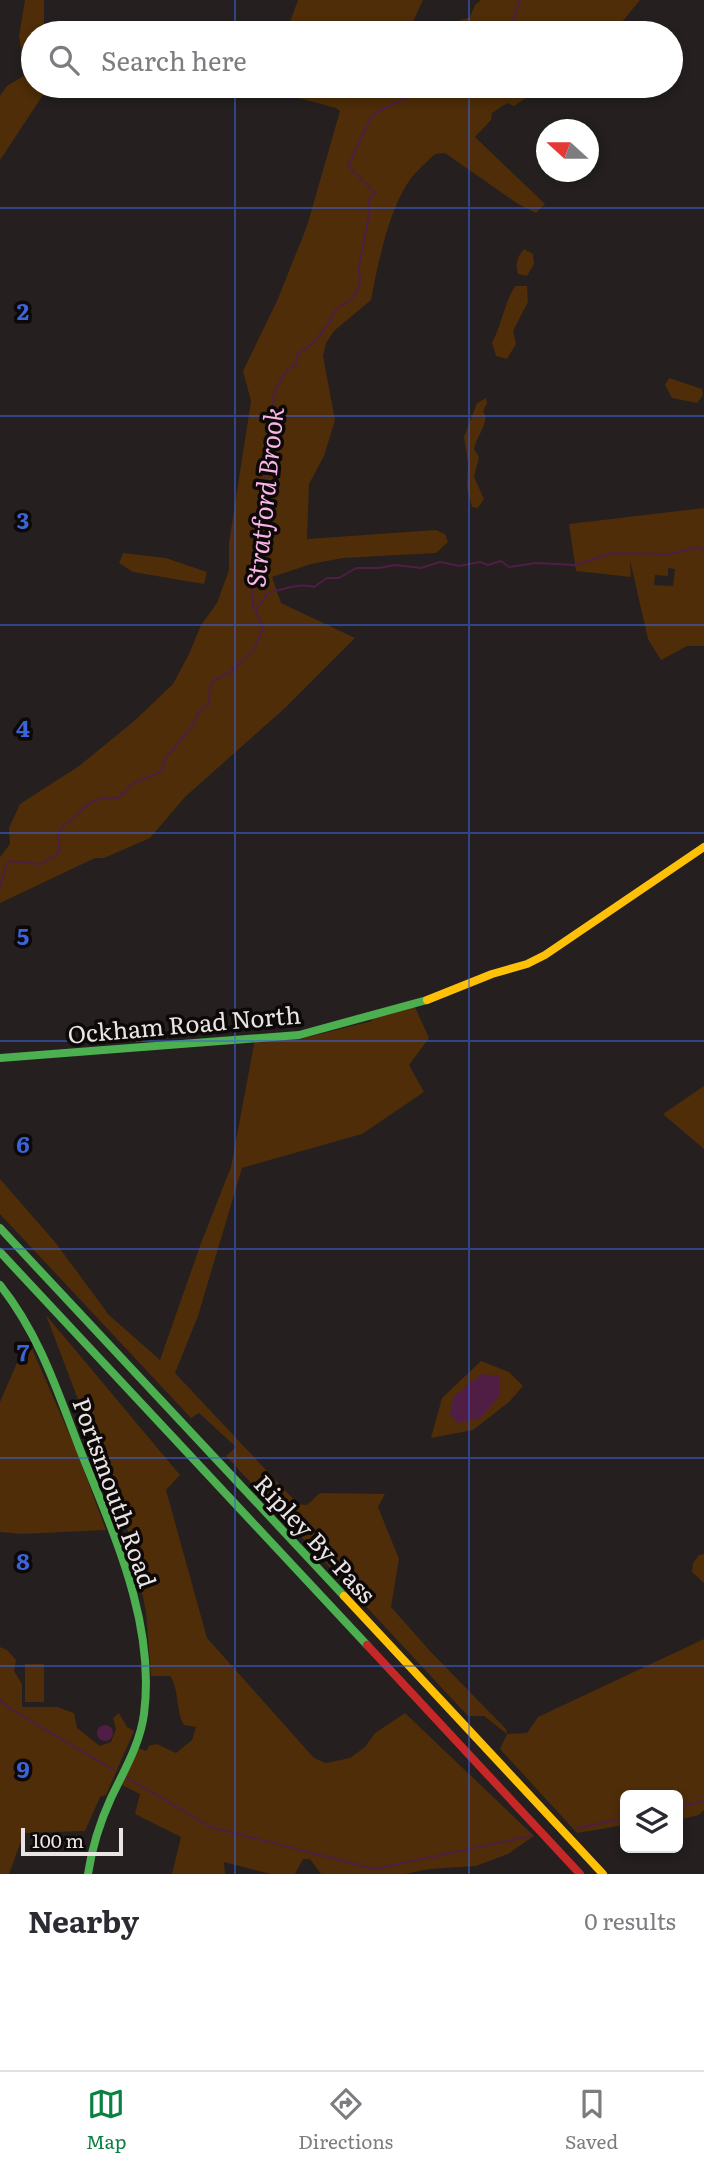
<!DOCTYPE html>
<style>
body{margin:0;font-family:Literata,serif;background:#f7f7f7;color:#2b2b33}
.controls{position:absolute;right:21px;bottom:21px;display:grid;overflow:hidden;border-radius:10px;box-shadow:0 4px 10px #0003}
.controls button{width:63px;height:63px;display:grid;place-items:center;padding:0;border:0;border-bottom:2px solid #e1e1e2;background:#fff;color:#2b2b33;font:35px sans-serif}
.compass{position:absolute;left:536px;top:119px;width:63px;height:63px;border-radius:50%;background:#fff;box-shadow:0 4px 10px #0003;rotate:291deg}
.scale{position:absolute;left:21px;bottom:18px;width:102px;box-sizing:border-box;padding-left:7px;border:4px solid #ebe4e4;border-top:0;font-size:19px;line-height:24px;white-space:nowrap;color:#ebe4e4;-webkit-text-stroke:5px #0d0909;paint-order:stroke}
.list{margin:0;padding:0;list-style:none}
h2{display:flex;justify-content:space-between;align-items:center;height:91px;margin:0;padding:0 28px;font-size:30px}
h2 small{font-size:23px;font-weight:400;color:#7c7c81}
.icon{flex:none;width:38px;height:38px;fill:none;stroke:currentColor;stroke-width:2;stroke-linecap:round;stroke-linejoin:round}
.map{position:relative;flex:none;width:704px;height:1874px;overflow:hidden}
.search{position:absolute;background:#fff;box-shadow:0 4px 10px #0003;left:21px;right:21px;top:21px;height:77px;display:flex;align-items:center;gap:18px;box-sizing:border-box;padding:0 24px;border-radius:38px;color:#7c7c81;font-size:26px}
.sheet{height:196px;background:#fff}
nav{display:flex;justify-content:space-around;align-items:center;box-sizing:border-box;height:98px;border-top:2px solid #e1e1e2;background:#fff;font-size:19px;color:#7c7c81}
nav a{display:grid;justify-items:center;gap:4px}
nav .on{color:#0b8043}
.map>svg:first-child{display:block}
.green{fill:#4e2d08;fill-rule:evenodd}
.water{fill:#501e45}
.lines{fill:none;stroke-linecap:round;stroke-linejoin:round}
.stream{stroke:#501e45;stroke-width:2}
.fast{stroke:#4caf50;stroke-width:8}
.slow{stroke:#ffc107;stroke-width:8}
.jam{stroke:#c62828;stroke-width:8}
.grid{fill:none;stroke:#3c64da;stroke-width:2;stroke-opacity:0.55}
.labels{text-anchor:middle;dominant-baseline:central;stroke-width:7;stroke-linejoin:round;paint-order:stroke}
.street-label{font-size:24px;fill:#ebe4e4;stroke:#0d0909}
.water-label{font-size:26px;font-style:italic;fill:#f9b4e8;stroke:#0d0909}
.grid-label{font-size:23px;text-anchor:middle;font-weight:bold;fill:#3c64da;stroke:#0d0909;stroke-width:7;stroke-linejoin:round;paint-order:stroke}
</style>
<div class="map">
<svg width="704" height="1874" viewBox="0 0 704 1874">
<rect width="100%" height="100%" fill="#251f1f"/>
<g class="green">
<path d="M25,0h19v33h-11v53h14v3l-47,71v-64l7,-10 18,-11 -6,-39z"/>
<path d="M298,0h125l-12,26 45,-4 14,-5 5,-12 6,-5h159l-27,33h-327z"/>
<path d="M270,86h274l-30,20 -7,-3 -15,10 -1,7 -16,17 70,67 -9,9 -18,-9 -73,-51 -10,1c-8,8 -19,17 -26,27 -21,31 -31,83 -38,119l-37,31 -8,12 -3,13 12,64 -11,36 -15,28 -2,55 129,-9 9,4 3,8 -12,11 -93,5 -32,6 -39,13 9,26 74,35 -70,70 -100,89 -35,41 -46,20h-9l-95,45v-46l10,-13 -1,-16 11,-24 59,-38 54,-44 40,-38 16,-30 12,-29 16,-22 12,-33v-27l22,-142 -8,-30 34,-70 30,-75 33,-115 -4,-3 -63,-17z"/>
<path d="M524,249l9,5 1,10 -7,12 -9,-2c-3,-11 -1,-17 6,-25z"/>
<path d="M515,286h12l1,16 -15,29 3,13 -9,15 -11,-3 -4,-13c10,-19 12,-39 23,-57z"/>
<path d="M669,378l33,11 1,6 -6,8 -25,-5 -7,-13z"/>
<path d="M486,398l1,5 -4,9 3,4c-2,15 -9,20 -12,33l5,8 -5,20 10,22 -6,9 -6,-1 -5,-19 1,-25 -4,-26 13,-34z"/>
<path d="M704,508v138h-17l-26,14 -13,-21 -18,-79 1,17 -55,-6 -7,-47zM668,568l7,1 -2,17 -19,-1 1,-10 13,1z"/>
<path d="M123,553l43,5 41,14 -3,12 -71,-12 -14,-9z"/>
<path d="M414,1005l15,33 -20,27 15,27 -62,42 -120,34 -44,148 -23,57 123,131 9,1 13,-12 65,1 -7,13 21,52 -8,48 39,44 76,78 1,5 20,-1 11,-16 166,-78v171l-5,5 -21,5v-25h-53v30l-48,8 -77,-84 7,-15 -23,-18h-16l-242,-260 10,-9 -37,-34 -8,5 -191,-204v-35l55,63 54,73 51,45 41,-117 30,-76 24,-128h45l72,-18 -1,-5z"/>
<path d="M704,1086v63l-41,-35z"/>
<path d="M46,1315l134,160 -14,15 41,148 107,120 12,5 24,-5 15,-11 10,-14 30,-20 129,123 -26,18 -32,12 -47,3 -24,5h-84l-11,-15h-7l-8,15h-24l-47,-12 1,12h-53l9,-37 -46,-23 5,-20 -18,-9 17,-37 7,3 3,-5 8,-2 19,9 16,-13 4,-13 -12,-2c-9,-15 -4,-34 -14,-49h-19l-5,-64 -15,-73z"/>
<path d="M30,1344l47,108 29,78 -85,4 -21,-2v-130l23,-53z"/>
<path d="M481,1361l28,11 14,14 -14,16 -36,28 -42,8 11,-40z"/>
<path d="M704,1554v29l-12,-11 1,-9 6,-8z"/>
<path d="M0,1647l7,3 9,10 -2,11 8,13v23h35l17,6 3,15 23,18 11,-4 5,-13 -3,-11 6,-5 8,14 7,4 -28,64 -6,2 -15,34 -61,2 -15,41h-9z"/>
<rect x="25" y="1664" width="19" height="38"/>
</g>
<g class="water">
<path d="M482,1374l18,2 -1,21 -19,21 -22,5 -8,-9 4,-18z"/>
<circle cx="105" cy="1733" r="8"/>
</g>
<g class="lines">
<g class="stream">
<path d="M502,33l9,-8 9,-25"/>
<path d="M257,608l12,-16c15,-2 30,-10 45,-5l13,-9h12l17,-10h23l16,-3 26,3 19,-6 19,4 21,-4 8,3 13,-4 8,6 27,-4 38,2 39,-12 57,1 29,-7 5,4"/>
<path d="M0,887l6,-22 5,-4 29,3 17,-10 3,-6 -2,-10 4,-12c23,-13 21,-30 56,-28l16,-15 27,-11 3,-12 29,-35 6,-14 10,-7 1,-16 4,-8 15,-7 25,-24 9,-21 -10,-24 -1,-15 -4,-5 2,-17 10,-5 -3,-44 11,-61 -2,-18 8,-16 -1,-23 2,-9 11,-20 10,-7 1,-10 14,-9 19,-23 5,-12 18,-12 7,-15 -1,-16 11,-58 -2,-8 7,-8 -27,-27 24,-51 56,-29"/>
<path d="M0,1699l7,8 107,63"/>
<path d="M126,1777l85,50 163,42 157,-33"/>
<path d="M678,1807l26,-6"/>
<path d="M578,1828l47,-10"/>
</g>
<g class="fast">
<path d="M0,1058l299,-23 128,-35"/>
<path d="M0,1228l344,368"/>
<path d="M0,1252l367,393"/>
<path d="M0,1285c39,49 57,105 79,162 33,84 77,174 65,267 -4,30 -20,57 -33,84 -11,24 -19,49 -23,76"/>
</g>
<g class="slow">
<path d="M427,1000l65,-26 35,-10 18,-9 159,-108"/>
<path d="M344,1596l259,278"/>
</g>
<path class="jam" d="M367,1645l213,229"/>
</g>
<path class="grid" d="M235,0v33M469,0v33M235,86v1788M469,86v1788M0,208h704M0,416h704M0,625h704M0,833h704M0,1041h704M0,1249h704M0,1458h704M0,1666h704"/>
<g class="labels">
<g class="street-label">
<text transform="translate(184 1023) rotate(-5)">Ockham Road North</text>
<text transform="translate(116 1492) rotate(70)">Portsmouth Road</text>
<text transform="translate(316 1538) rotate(47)">Ripley By-Pass</text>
</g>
<g class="water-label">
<text transform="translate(263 497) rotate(-84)">Stratford Brook</text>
</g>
</g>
<g class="grid-label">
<text x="23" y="320">2</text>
<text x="23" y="529">3</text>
<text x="23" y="737">4</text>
<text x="23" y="945">5</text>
<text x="23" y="1153">6</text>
<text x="23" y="1361">7</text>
<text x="23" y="1570">8</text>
<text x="23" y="1778">9</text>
</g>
</svg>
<div class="controls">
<button><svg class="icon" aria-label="layers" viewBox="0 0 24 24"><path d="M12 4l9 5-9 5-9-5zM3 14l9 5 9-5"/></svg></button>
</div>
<svg class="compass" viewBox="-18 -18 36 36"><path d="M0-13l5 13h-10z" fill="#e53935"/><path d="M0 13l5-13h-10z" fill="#7c7c81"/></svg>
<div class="scale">100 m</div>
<div class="search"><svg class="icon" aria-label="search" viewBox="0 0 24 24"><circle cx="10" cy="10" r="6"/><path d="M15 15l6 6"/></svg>Search here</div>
</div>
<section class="sheet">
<h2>Nearby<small>0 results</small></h2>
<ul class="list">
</ul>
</section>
<nav>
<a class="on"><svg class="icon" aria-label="map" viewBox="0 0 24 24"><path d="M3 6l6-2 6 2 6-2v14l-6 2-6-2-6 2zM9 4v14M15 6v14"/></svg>Map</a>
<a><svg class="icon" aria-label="directions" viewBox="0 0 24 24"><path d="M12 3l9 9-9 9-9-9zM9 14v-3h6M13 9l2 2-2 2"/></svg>Directions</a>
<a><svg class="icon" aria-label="saved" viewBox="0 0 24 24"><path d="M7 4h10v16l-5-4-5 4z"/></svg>Saved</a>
</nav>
